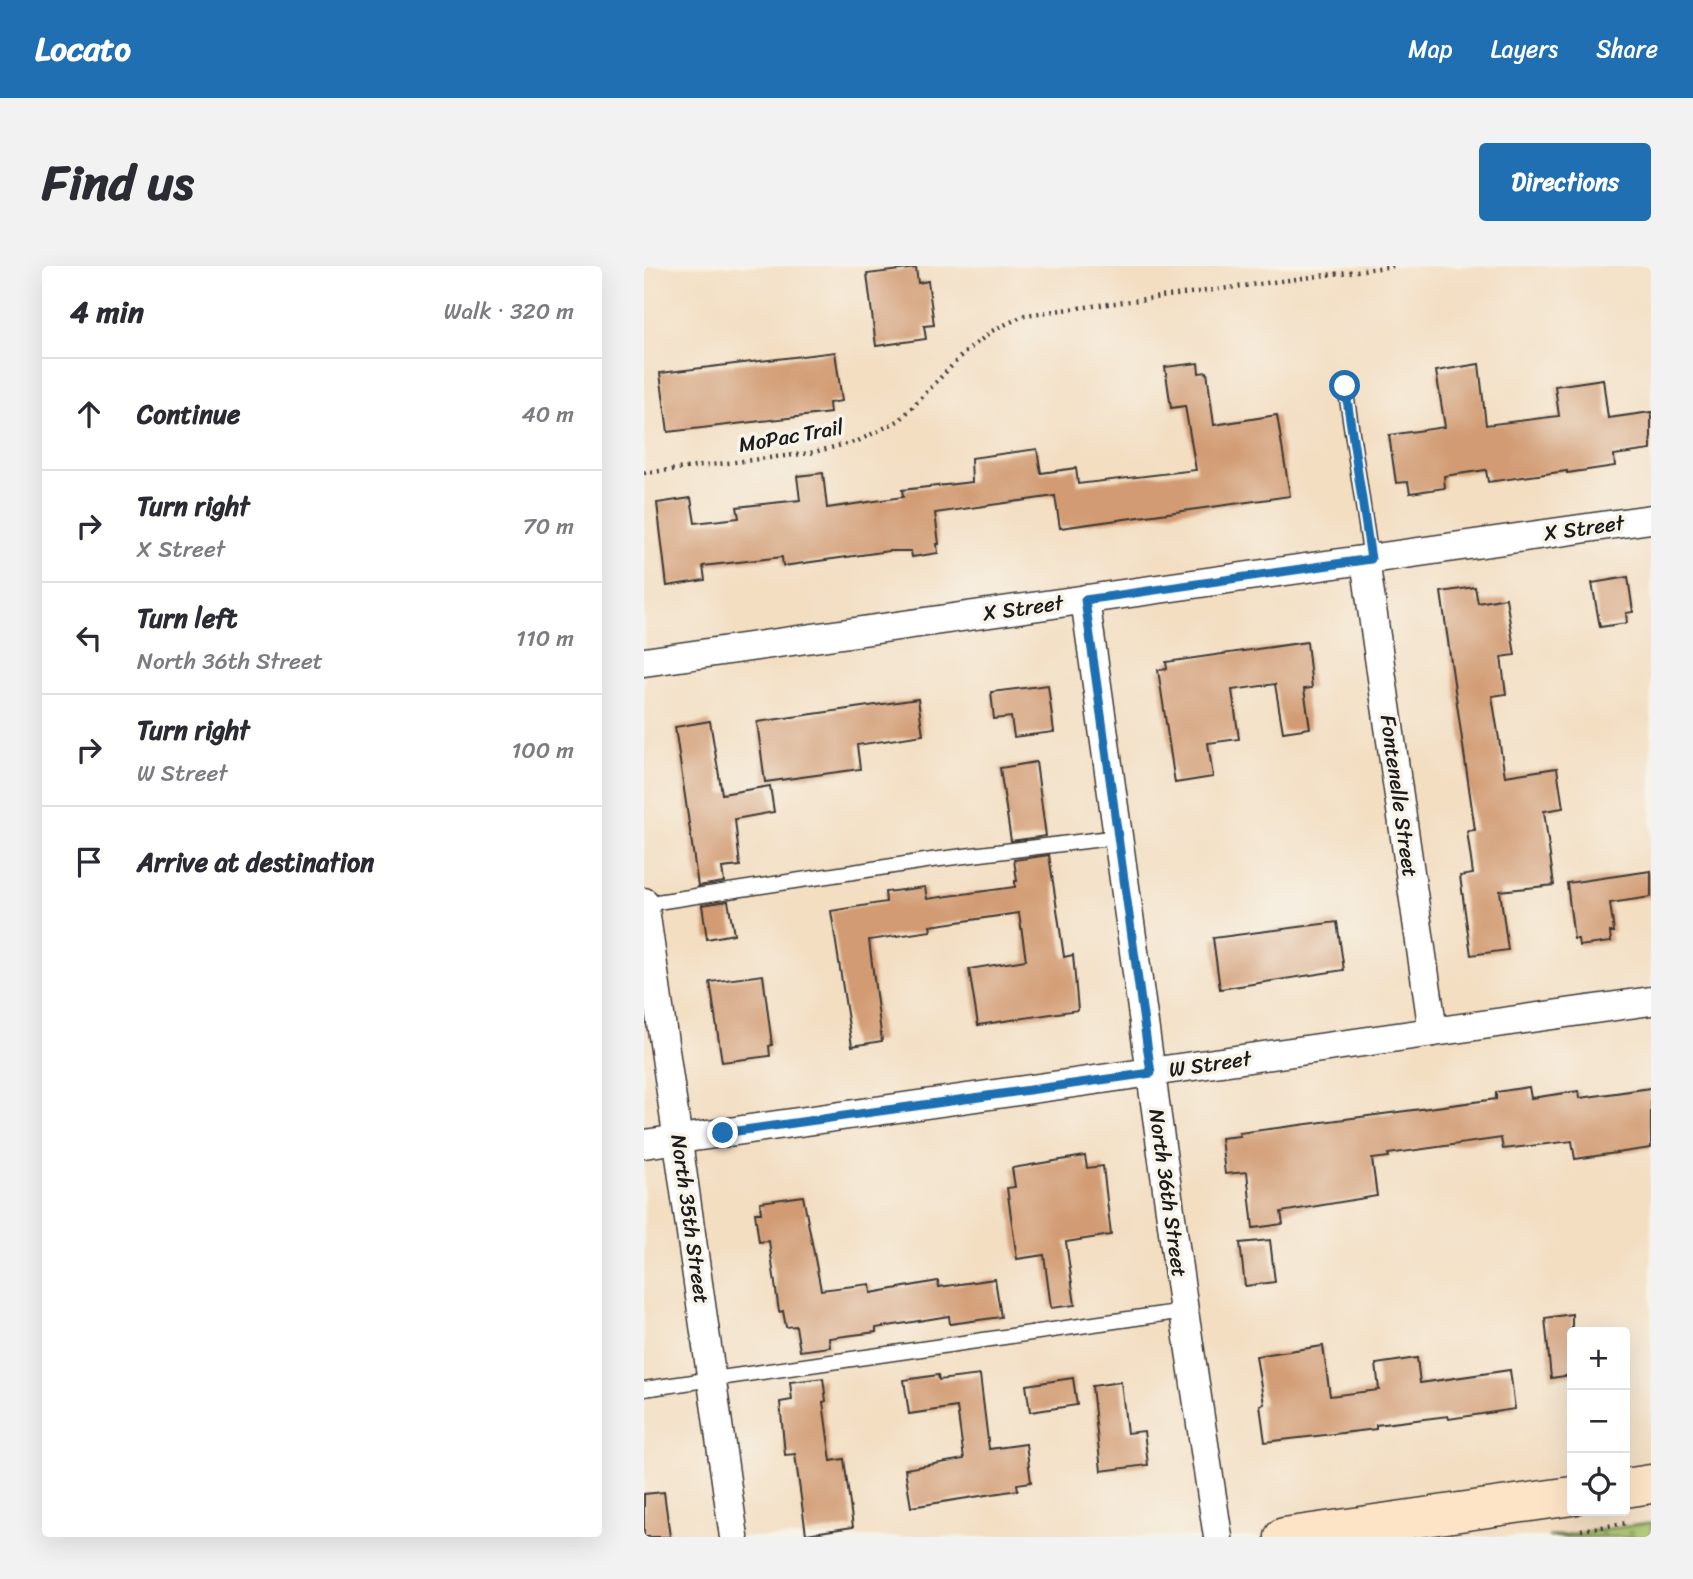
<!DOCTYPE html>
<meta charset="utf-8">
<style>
body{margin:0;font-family:Sriracha,sans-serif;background:#f2f2f3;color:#2b2b33}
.controls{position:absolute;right:21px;bottom:21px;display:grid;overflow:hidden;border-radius:7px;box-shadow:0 7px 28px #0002}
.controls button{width:63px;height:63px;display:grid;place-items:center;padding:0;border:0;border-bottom:2px solid #e1e1e2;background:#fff;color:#2b2b33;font:35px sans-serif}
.stop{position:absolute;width:21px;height:21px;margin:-16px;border:5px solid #1f6fb2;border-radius:50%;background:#fff}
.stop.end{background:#1f6fb2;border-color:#fff;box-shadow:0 2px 7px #0008}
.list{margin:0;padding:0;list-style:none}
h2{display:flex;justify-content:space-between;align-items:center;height:91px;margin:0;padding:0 28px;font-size:30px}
h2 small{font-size:23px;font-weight:400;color:#7c7c81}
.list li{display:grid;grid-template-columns:46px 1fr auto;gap:21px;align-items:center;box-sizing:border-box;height:112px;padding:0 28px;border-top:2px solid #e1e1e2}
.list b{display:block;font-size:26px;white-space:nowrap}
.list p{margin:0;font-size:23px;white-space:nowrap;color:#7c7c81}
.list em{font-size:23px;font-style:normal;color:#7c7c81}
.icon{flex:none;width:38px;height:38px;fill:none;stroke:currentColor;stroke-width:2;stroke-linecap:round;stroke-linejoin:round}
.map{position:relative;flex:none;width:1007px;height:1271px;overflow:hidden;border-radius:7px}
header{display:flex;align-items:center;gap:42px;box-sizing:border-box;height:98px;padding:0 35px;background:#1f6fb2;color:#fff}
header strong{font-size:33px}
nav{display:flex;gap:38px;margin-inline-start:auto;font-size:24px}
.intro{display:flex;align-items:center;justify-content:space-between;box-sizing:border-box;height:168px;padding:0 42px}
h1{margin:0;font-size:49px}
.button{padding:18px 32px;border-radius:7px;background:#1f6fb2;color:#fff;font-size:24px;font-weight:700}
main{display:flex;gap:42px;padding:0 42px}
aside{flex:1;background:#fff;border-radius:7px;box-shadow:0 7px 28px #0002}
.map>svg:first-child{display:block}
.cemetery{fill:url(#cemetery-stones);stroke:#606e42;stroke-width:2}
.building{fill:#d29b73}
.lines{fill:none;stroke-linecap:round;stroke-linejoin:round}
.lane-casing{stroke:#3c3935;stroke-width:17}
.street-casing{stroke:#3c3935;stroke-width:31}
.secondary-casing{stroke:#3c3935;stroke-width:41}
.path{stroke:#3c3935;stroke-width:4.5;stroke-dasharray:2 5;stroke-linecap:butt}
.lane{stroke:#fff;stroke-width:14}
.street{stroke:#fff;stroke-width:28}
.secondary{stroke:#fee4c6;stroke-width:38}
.route{stroke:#1f6fb2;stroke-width:9}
.labels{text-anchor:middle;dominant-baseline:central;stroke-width:7;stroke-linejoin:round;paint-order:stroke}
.street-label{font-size:21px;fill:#1c1c1c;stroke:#f7f3e8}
</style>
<header>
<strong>Locato</strong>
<nav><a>Map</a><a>Layers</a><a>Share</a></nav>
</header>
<div class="intro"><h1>Find us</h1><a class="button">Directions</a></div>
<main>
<aside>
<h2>4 min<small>Walk · 320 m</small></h2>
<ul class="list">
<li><svg class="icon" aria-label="ahead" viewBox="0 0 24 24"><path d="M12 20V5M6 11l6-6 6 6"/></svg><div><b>Continue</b></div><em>40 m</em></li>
<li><svg class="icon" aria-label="right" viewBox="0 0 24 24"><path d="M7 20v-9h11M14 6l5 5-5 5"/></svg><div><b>Turn right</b><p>X Street</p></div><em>70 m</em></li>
<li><svg class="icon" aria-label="left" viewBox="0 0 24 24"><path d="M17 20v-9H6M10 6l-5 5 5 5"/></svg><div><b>Turn left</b><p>North 36th Street</p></div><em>110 m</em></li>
<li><svg class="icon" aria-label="right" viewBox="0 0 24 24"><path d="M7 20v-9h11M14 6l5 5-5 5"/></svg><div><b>Turn right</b><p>W Street</p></div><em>100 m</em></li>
<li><svg class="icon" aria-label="arrive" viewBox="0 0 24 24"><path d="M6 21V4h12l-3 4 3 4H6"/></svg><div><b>Arrive at destination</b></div></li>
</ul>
</aside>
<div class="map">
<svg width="1007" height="1271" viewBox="0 0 1007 1271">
<defs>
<pattern id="cemetery-stones" width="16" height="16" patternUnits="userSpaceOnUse" patternTransform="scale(1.75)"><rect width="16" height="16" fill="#a5c167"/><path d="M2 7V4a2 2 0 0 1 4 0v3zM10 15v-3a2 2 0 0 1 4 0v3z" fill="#8da559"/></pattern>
</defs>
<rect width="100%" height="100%" fill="#f7f3e8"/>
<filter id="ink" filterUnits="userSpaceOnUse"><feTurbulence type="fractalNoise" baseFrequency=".0143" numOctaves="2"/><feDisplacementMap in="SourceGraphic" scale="14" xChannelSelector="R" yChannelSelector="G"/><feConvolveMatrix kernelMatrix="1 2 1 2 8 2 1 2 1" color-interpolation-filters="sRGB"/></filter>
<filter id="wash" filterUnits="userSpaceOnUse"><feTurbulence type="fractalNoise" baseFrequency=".00686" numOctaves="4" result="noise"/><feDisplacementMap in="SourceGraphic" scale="28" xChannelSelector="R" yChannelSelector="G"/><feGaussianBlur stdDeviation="1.57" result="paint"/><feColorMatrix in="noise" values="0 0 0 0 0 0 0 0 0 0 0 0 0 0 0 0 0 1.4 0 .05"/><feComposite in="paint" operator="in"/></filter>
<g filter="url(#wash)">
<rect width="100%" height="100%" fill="#f3dec2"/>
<path class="cemetery" d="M1007,1257v14h-103z"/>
<g id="blocks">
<g class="building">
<path d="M272,2l2,15 10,-2 6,44 -10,1 2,13 -50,7 -9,-72z"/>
<path d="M191,86l7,49 -13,2 1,10 -162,19 -8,-59z"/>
<path d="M554,97l1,10 8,-1 7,53 63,-10 13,81 -230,32 -5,-32 -120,17 4,31h-2l1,9 -26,4 -1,-6h-22l-106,15 -1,-9 -79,9 2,14 -38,6 -10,-83 34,-5 4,25 44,-5 -2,-11 63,-7 -3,-24 26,-3 4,35 76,-11 -1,-7 70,-8 -1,-24 66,-9 4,24 35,-5 2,16 118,-14 -11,-64 -14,2 -6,-41z"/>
<path d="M835,98l7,61 73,-9 -4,-30 48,-7 5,39 43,-6v38l-37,5 1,11 -48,7v-2l-79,11 -2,-12 -42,6 1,12 -35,5 -2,-11 -12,1 -7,-48 56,-8 -9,-56z"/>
<path d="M984,311l5,35 -7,1 1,10 -27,4 -8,-44z"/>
<path d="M831,321l3,16 28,-5 9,57 -14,2 5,37 -14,2 13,80 52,-8 6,40 -19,3 10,74 -54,6 8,59 -37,5 -11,-79 13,-2 -6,-43 8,-1 -34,-238z"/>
<path d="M663,376l5,46 -8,1 6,39 -27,4 -8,-48 -43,6 7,49 -31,4 5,34 -38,6 -17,-113 9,-1 -1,-7z"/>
<path d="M404,419l6,47 -40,5 -3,-20 -17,2 -3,-27z"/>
<path d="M274,433l5,36 -66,10 3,24 -95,13 -8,-60z"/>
<path d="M66,455l12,73 48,-8 4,26 -39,7 5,47 -18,2 2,14 -26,4 -23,-159z"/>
<path d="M392,496l10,74 -35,5 -11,-73z"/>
<path d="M405,589l15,102 9,-2 5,55 -100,15 -9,-56 57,-9 -7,-47 -89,13 1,5 -62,9 13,101 -30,5 -21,-135 55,-9 -1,-10 40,-5 2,12 88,-12v-6h2l-3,-21z"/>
<path d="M1007,605v26l-41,6 4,29h-4l1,10 -32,4 -1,-7h-4l-7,-56z"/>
<path d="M84,635l6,33 -27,5 -5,-34z"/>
<path d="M693,656l7,48 -124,19 -7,-51z"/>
<path d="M119,709l9,70 -3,1 1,10 -48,6 -12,-80z"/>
<path d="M885,821l2,11 48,-7 1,7 71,-10v60l-76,11 -3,-18 -69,8 -2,-11 -113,16 1,3 -17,2 5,37 -96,16 2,12 -30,4 -6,-56 -22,2 -4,-36 19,-2 -1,-3 257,-34v-7z"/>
<path d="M441,890l2,12 16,-2 8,69 -45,7 9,63 -24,3 -7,-53 -27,4 -10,-71 8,-1 -3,-19z"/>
<path d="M159,930l18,94 49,-6 1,9 67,-12 1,6 56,-8 6,38 -51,7 -1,-8 -73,12v4l-47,6 1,9 -30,4 -4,-25 -10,1 -3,-16 -4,1 -10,-71 -10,1 -4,-29h6l-1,-11z"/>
<path d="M626,974l5,42 -30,4 -5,-43z"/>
<path d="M928,1048v61l-21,3 -6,-60z"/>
<path d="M679,1080l7,50 49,-6 -3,-26 41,-6 3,25 90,-13 5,39 -66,10 -1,-3 -72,9v4l-111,13 -5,-37 4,-1 -8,-48z"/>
<path d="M294,1109l1,5 41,-5 9,74 37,-5 5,38 -14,2 1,6 -107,17 -6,-38 59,-10 -7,-52 -48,7 -5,-34z"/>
<path d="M179,1112l3,23 -3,1 8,59 13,-2 9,68 -47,7 -11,-80 -10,1 -5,-53 12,-2 -2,-18z"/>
<path d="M429,1112l4,27 -47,7 -4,-27z"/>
<path d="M477,1116l6,51 17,-2 4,34 -47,6 -9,-85z"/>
<path d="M20,1226l6,45h-26v-43z"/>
</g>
</g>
</g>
<g filter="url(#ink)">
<use href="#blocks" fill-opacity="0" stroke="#3c3935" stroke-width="2"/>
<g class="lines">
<defs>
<g id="lane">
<path d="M701,120l26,173"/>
<path d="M0,638l288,-44 186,-23"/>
<path d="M0,1123l540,-78"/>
</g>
<g id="street">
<path d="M721,294l68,472"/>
<path d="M441,333l99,712 34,226"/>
<path d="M0,396l1007,-143"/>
<path d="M0,636l90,635"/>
<path d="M0,878l1007,-143"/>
</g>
<g id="secondary">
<path d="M981,1222l26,-4"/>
<path d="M640,1271l288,-41"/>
</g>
</defs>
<use href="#lane" class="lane-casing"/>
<use href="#street" class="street-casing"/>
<use href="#secondary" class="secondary-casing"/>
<g class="path">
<path d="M0,207l166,-20 48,-12 42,-21 63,-66 29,-23 33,-16 369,-49"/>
<path d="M937,1264l47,-7"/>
</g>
<use href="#lane" class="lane"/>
<use href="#street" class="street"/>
<use href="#secondary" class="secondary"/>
</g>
</g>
<g class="lines" filter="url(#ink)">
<path class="route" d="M79,867l428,-60 -66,-473 286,-41 -26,-173"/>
</g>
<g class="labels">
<g class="street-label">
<text transform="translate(147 170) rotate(-10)">MoPac Trail</text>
<text transform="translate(940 262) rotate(-8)">X Street</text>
<text transform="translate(379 342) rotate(-8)">X Street</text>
<text transform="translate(755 530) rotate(82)">Fontenelle Street</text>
<text transform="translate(566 798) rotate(-8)">W Street</text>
<text transform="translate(524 927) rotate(82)">North 36th Street</text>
<text transform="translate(46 953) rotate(82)">North 35th Street</text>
</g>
</g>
</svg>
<div class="controls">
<button>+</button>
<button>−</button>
<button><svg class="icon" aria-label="locate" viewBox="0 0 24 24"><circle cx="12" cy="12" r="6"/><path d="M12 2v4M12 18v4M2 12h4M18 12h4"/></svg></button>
</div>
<div class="stop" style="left:701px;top:120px"></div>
<div class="stop end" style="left:79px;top:867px"></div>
</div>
</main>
